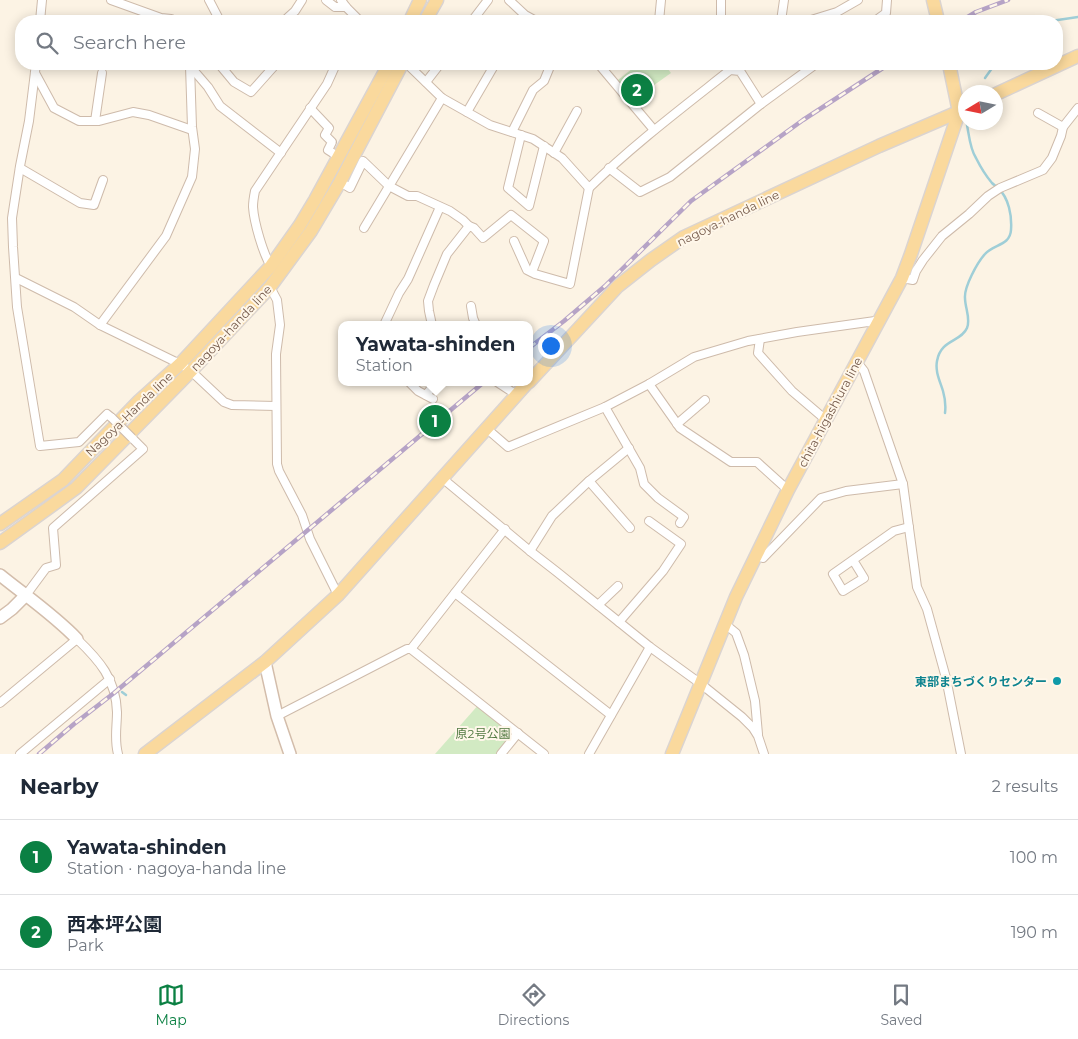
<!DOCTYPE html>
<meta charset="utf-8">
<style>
body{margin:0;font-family:Montserrat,"Noto Sans JP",sans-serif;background:#f2f2f3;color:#1f2937}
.compass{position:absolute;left:958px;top:85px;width:45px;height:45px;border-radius:50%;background:#fff;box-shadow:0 2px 12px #0003;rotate:260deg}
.you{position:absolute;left:550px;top:345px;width:18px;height:18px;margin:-12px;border:4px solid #fff;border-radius:50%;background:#1a73e8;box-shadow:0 0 0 8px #1a73e833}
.badge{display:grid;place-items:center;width:32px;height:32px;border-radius:50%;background:#0b8043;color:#fff;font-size:16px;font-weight:700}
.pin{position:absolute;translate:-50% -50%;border:2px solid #fff;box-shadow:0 1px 5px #0006}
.popup{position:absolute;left:338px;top:321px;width:195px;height:65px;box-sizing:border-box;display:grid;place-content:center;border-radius:10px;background:#fff;filter:drop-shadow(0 1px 4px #0005);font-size:16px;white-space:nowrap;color:#747a83}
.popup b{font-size:19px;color:#1f2937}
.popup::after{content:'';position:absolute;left:50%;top:100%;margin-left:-10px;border:10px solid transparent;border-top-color:#fff}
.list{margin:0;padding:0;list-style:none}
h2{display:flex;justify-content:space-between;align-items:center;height:65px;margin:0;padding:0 20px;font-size:21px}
h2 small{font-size:16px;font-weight:400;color:#747a83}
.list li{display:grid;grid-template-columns:32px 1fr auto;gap:15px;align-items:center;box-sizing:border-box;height:75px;padding:0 20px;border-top:1px solid #e0e1e3}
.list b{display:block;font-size:19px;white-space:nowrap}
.list p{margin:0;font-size:16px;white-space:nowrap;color:#747a83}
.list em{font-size:16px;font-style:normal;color:#747a83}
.icon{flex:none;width:28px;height:28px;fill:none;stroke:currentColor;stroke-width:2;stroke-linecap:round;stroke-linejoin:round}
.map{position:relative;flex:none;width:1078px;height:754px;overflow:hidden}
.search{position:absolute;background:#fff;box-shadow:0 2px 12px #0003;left:15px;right:15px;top:15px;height:55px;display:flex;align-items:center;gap:12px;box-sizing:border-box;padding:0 18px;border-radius:20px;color:#747a83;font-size:19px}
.sheet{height:215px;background:#fff}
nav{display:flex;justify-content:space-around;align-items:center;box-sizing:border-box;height:70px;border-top:1px solid #e0e1e3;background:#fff;font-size:14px;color:#747a83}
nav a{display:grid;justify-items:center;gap:2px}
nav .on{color:#0b8043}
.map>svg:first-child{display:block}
.green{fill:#d2eac3}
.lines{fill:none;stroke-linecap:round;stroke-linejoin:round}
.stream{stroke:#9fced7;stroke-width:2.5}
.street-casing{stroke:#cebbab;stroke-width:10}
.secondary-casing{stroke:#d3bdab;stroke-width:14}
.primary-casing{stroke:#dbd4d0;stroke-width:15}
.street{stroke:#fff;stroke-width:8}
.secondary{stroke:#fff;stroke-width:11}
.primary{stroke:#fad99d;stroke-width:12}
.rail-casing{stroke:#b6a3c6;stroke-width:4.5}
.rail{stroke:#fff7ea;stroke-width:2.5;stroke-dasharray:8;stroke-linecap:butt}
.street-bridge-casing{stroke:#cebbab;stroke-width:10;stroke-linecap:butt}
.street-bridge{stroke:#fff;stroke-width:8}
.culture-dot{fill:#0f9aa8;stroke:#fff7ea;stroke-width:2}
.labels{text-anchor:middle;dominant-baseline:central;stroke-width:4;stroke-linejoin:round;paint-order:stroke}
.street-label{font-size:12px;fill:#755a4a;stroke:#fff7ea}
.culture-label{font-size:12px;font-weight:bold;fill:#0d838f;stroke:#fff7ea;text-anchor:end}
.park-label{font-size:12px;fill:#527a42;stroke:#fff7ea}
</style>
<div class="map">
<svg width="1078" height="754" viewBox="0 0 1078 754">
<rect width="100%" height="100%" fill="#fcf3e4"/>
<g class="green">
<path d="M638,64h26l7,9 -38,27 -15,-20z"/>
<path d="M480,703l38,30 -17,21h-66z"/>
</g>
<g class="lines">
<g class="stream">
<path d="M1051,21l27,-4"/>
<path d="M985,78l10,-14"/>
<path d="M945,413c1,-8 0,-15 -2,-22 -3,-10 -8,-19 -6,-30 4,-22 24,-19 30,-33 4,-9 -2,-20 -2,-30 -1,-11 12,-35 20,-44 8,-10 25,-8 26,-24 1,-14 -2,-32 -13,-42 -2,-2 -4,-3 -6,-5 -6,-7 -12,-17 -16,-25 -6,-9 -7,-23 -9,-33"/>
<path d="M122,692l4,3"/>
</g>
<defs>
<g id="street">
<path d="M111,0l50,18 10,1v2"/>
<path d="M209,0l11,21"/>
<path d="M326,0l9,7h11"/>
<path d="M341,0l5,7 14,14"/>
<path d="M509,0l16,15 11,6"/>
<path d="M721,0v21"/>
<path d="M40,21l2,-21"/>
<path d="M284,21l11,-10 7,-11"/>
<path d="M472,21l16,-21"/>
<path d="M659,21l2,-21"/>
<path d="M781,21l3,-21"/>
<path d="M794,21l17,-1 26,-8 21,-12"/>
<path d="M875,21l11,-8 1,-13"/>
<path d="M36,64l-7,57 -9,45 -8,52 1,29 4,60 23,139 39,-4 28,-28 5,4"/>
<path d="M219,64l15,18 17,10 25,-28"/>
<path d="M407,64l35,34 48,27 43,14 29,19 27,30c44,-43 93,-80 141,-118l10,1 21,33"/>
<path d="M602,64l-1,3 53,63"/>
<path d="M189,65l19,22 12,19 61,47"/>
<path d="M35,73l19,35 25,13h20l34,-9 16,3 43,15"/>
<path d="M426,82l14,-18"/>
<path d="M310,108l19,20 -4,7 7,7 -4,8 11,7"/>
<path d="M467,112l28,-48"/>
<path d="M1038,113l25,14"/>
<path d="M95,121l7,-48"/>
<path d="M512,132l21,-42 11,-9 7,-17"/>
<path d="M521,135l-13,53 21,18 15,-60"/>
<path d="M554,153l23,-42"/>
<path d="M20,168l60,35 14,2 9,-25"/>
<path d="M609,168l31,24 30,-15 91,-73 55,-40"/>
<path d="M340,182l10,6 13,-27 26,25 19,10h9l33,15 13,9 6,6 5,2 9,10 28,-23 33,26 -12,31"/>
<path d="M364,228l78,-130"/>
<path d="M514,241l13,29 8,4 35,10 19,-96"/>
<path d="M271,266c-8,-12 -17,-44 -18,-59 0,-5 1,-11 2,-16l72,-107 9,-20"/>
<path d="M16,278l58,29 26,18 80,39 11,7 33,31 8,3 44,1"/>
<path d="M902,278l11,2 3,-9 7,-11 19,-24 27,-22 19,-18 12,-8 43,-18 9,-12 9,-22 2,-9 15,-19"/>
<path d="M270,287l7,13 3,25 -4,29 1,110 2,7 23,44 8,24 28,56"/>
<path d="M471,306l2,12 3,7"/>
<path d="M100,325l66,-89 26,-59 3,-28 -3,-22 -2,-61"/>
<path d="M384,325l15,-32 9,-14 32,-72"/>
<path d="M432,325l-3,-14 -1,-10 6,-16 13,-31 22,-28"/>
<path d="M760,339l-2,14 34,38 34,29"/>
<path d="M857,362l7,9 39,113 14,103 10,22 19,69 15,76"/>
<path d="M409,382l9,9 15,8"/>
<path d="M497,382l20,13"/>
<path d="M649,384l31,44 51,34h26l31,28"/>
<path d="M426,395l10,-13"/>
<path d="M605,407l35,61 4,16 14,14 26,19 -4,6"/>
<path d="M677,424l28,-24"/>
<path d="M486,428l22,19 97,-40 44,-23 45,-27 54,-16 49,-9 78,-11 3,2"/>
<path d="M442,478l88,73 27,21 93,75 51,37 41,33 11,11 5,8 6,18"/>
<path d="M589,481l41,47"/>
<path d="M530,551l22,-35 37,-35 40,-33"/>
<path d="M756,556l7,2 58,-60 25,-7 57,-7"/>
<path d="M853,560l11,18 -21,13 -10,-17 61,-43 15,-4"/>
<path d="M455,593l156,122"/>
<path d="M26,595l20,-27 10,-3 -3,-37 90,-79 -11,-11"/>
<path d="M598,605l20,-19"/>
<path d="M619,622l44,-51 18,-27 -32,-23"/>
<path d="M725,624l11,9 8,22 11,46 3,33"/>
<path d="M411,649l133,105"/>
<path d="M0,703l77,-64c22,21 39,40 40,73 0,15 -3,27 1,42"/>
<path d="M277,716l130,-67h4l94,-120"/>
<path d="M20,754l90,-75"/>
<path d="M501,754l17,-21"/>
<path d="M589,754l61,-107"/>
</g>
<g id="secondary">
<path d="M0,575c26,21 54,40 77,64"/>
<path d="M0,618l12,-9 14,-14"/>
<path d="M265,662l12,54 13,38"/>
</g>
<g id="primary">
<path d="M933,0l5,21"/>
<path d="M410,21l10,-21"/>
<path d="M425,21l12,-21"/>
<path d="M996,94l82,-38"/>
<path d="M529,382l89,-96 33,-26 33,-23 195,-91 84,-36"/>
<path d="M0,524l63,-44 76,-79 41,-37 91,-98 29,-41 15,-25 74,-136"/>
<path d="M0,543l76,-55 115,-117 79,-84 41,-56 29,-49 62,-118"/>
<path d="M145,754l120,-92 73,-67 190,-213"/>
<path d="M672,754l64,-157 52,-107 114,-212 9,-24 48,-142 -10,-48"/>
</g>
</defs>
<use href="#street" class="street-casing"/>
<use href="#secondary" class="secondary-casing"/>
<use href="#primary" class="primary-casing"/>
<use href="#street" class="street"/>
<use href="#secondary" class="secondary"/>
<use href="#primary" class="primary"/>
<defs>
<g id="rail">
<path d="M961,21l15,-9 32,-12"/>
<path d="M529,348l35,-27 41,-35 86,-85 112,-81 86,-56"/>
<path d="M39,754l35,-30 40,-31 370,-311"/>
</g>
</defs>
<use href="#rail" class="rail-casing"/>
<use href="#rail" class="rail"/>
<defs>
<path id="street-bridge" d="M112,418l20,20"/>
</defs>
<use href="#street-bridge" class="street-bridge-casing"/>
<use href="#street-bridge" class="street-bridge"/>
</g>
<circle class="culture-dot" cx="1057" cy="681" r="5"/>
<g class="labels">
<g class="street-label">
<text transform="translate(728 218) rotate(-26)">nagoya-handa line</text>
<text transform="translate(231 328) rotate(-47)">nagoya-handa line</text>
<text transform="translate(830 412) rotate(-62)">chita-higashiura line</text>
<text transform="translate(129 414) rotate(-44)">Nagoya-Handa line</text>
</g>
<g class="culture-label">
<text x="1047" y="681">東部まちづくりセンター</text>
</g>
<g class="park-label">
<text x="483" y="733">原2号公園</text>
</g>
</g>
</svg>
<svg class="compass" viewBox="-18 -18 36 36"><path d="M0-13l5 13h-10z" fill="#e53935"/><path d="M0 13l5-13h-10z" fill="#747a83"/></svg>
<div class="you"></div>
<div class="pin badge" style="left:435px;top:421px">1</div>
<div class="popup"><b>Yawata-shinden</b>Station</div>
<div class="pin badge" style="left:637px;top:90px">2</div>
<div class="search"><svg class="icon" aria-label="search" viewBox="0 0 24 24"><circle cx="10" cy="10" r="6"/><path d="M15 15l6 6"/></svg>Search here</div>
</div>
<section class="sheet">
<h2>Nearby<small>2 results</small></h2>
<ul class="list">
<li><span class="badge">1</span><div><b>Yawata-shinden</b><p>Station · nagoya-handa line</p></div><em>100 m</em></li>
<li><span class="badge">2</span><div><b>西本坪公園</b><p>Park</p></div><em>190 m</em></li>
</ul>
</section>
<nav>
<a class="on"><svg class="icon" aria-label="map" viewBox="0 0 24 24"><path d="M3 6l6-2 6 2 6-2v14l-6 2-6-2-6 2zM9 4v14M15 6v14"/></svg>Map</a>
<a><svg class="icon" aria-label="directions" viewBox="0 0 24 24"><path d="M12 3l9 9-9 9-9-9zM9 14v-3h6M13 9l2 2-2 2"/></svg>Directions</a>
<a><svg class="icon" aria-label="saved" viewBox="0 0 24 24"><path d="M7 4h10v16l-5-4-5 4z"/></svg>Saved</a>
</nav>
